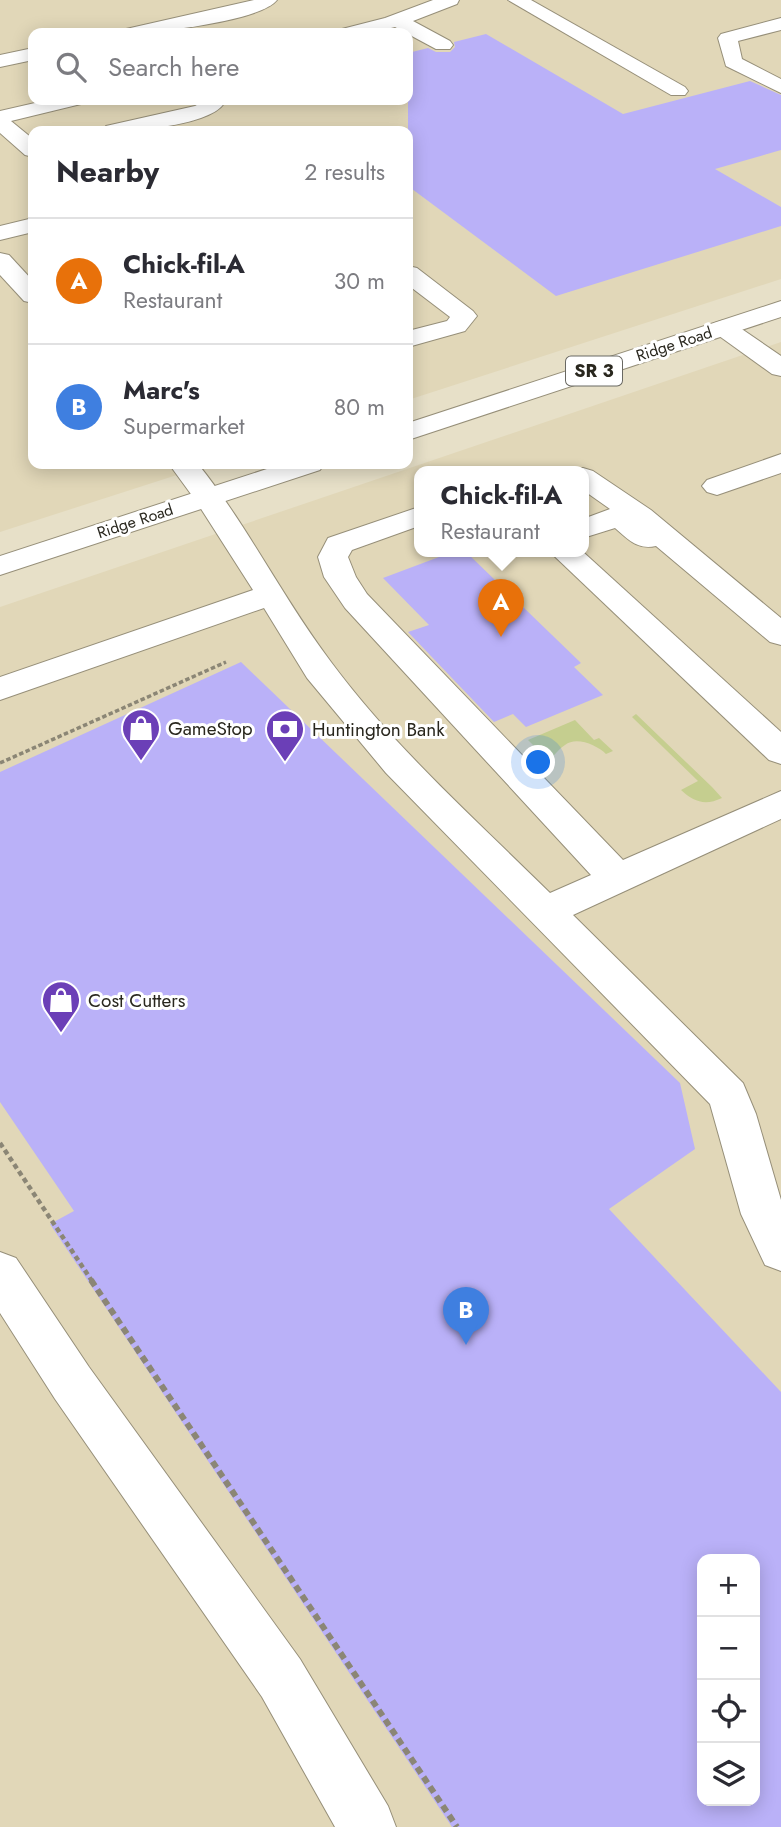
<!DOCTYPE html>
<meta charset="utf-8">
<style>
body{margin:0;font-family:Jost,sans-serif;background:#f2f2f3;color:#2b2b33}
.controls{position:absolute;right:21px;bottom:21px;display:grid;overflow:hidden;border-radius:14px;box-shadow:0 4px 18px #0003}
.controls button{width:63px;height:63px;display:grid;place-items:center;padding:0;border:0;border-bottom:2px solid #e1e1e2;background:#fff;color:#2b2b33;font:35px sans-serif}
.you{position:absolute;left:539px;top:763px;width:24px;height:24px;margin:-18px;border:5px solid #fff;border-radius:50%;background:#1a73e8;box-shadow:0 0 0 10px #1a73e833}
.badge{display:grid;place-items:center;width:46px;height:46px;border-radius:50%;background:#6b3fb7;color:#fff;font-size:23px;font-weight:700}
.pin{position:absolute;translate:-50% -58px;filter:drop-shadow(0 2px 4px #0008)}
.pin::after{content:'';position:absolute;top:37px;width:24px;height:21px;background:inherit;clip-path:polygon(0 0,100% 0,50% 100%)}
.popup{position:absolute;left:414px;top:466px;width:175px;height:91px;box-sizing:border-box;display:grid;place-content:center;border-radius:14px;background:#fff;filter:drop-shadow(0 2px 5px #0005);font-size:23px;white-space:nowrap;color:#7c7c81}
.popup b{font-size:26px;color:#2b2b33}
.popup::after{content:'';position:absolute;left:50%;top:100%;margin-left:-14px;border:14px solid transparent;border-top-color:#fff}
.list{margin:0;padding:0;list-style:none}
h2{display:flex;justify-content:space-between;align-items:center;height:91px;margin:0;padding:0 28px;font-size:30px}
h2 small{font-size:23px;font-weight:400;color:#7c7c81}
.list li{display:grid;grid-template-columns:46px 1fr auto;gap:21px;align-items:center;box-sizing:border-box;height:126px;padding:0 28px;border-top:2px solid #e1e1e2}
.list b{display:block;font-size:26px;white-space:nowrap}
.list p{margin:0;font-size:23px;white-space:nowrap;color:#7c7c81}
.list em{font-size:23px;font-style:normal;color:#7c7c81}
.icon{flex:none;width:38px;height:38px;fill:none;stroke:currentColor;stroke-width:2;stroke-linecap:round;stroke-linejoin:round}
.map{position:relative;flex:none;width:781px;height:1827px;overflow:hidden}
.search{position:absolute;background:#fff;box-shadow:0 4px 18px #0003;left:28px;top:28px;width:385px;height:77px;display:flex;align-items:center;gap:18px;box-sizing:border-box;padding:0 24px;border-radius:14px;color:#7c7c81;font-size:26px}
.panel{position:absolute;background:#fff;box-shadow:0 4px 18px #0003;left:28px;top:126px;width:385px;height:343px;border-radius:14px}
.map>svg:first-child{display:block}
.built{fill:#e1d7b8;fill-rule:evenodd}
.green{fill:#c5ce8f}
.building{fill:#bab1f8;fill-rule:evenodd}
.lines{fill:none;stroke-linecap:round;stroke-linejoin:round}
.minor-casing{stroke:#968f79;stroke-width:2}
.major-casing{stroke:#968f79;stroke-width:2}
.path-far2{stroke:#8b8675;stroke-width:3.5;stroke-dasharray:4.5 2.5;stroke-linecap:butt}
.path-far1{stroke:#8b8675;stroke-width:4.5;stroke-dasharray:5 3.5;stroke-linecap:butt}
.path{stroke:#8b8675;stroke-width:6;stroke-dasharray:7 4.5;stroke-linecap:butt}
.minor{fill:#fff;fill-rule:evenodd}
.major{fill:#fff;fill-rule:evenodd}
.labels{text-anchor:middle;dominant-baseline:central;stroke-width:6;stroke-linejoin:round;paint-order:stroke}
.far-street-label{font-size:16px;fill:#29271e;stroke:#fff}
.shield{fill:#fff;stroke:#696862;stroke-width:2}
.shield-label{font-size:18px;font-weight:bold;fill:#29271e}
.poi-label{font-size:19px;fill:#29271e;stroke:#fff;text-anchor:start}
</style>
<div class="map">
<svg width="781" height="1827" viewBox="0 0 781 1827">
<rect width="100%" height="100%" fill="#e7e0c8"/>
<g class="built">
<path d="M0,0h781v279l-373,121v-269h-375v333h178l-211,68zM33,33h375v67h-375z"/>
<path d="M781,342v1485h-781v-1220zM419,471h164v80h-164zM702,1559h53v242h-53z"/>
</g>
<g class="green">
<path d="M636,714l76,73 10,11c-17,8 -28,4 -41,-8l17,-9 -66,-64z"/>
<path d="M575,720l19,20 5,-2 14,13 -7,3c-9,-9 -30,-18 -41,-9 -7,4 -10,11 -17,15l-20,-20z"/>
</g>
<g class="building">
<path d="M486,34l137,80 127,-33 31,14v55l-66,19 66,38v19l-225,70 -148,-110v-133l20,-5 8,4h14l5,-5 -1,-5z"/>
<path d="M455,551h10l116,112 -7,4 29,28 -77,32 -13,-13 -19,8 -86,-90 21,-7 -46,-47z"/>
<path d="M241,662l439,421 15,66 -86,60 172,183v435h-329l-402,-603 24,-13 -74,-109v-330zM702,1559h53v242h-53z"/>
</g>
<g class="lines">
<defs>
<g id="minor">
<path d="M254,0h23c-16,21 -125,34 -154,33l3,-4z"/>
<path d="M433,0h26l-2,4 -44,17 37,20 3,4 -3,4h-14l-41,-22 -24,6h-32l3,-4 43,-11z"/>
<path d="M508,0h23l154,87 3,4 -3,4h-14z"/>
<path d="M781,18v12l-43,11 4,18 39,20v14l-55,-27 -8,-28 3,-4z"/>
<path d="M33,48v12l-33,7v-12z"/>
<path d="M48,100h36l-3,4 -70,17 22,18v18l-8,-2 -25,-22v-22z"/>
<path d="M206,100h20c-10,26 -97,32 -123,31l3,-5 89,-20z"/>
<path d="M33,218v14l-33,8v-14z"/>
<path d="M0,253l9,2 24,26v22l-9,-2 -24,-26z"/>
<path d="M408,266l9,2 56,43 4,5 -12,15 -57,16v-16l39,-10 3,-4 -42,-32z"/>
<path d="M724,320l9,3 48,33v20l-9,-2 -57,-41 -4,-5 4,-5z"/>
<path d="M781,454v19l-64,22 -10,-3 -5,-6 5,-6z"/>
<path d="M169,464h29c50,62 85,135 133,198 63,85 144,157 219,231l41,-18 -246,-267 -21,-31 -6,-20 10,-19 91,-31v19l-67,24 -4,7 8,20 11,17 256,266 158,-69v28l-208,96 170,168 13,31 25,86v71l-16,-6 -24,-51 -31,-110 -324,-331 -79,-95 -43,-70 -264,92v-23l253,-87 -57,-89z"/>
<path d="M583,468l10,3 58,39 130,108v27l-11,-3 -114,-96c-19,4 -27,-6 -41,-18l-32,10v-19l27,-10 -27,-19v-19h-10z"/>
<path d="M549,551h33l199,181v32l-12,-4z"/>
<path d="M0,1252l16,6 73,109 211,292 88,147 8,21h-61l-73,-130 -207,-298 -55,-86z"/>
</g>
<g id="major">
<path d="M781,301v16l-373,123v-17z"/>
<path d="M282,464h42l-4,6 -320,105v-19z"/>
</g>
</defs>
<use href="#minor" class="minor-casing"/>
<use href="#major" class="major-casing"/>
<path class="path-far2" d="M0,763l226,-101"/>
<path class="path-far1" d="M0,1143l92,138"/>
<path class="path" d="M91,1280l366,547"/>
<use href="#minor" class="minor"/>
<use href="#major" class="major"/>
</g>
<defs>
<symbol id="shop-pin" viewBox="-11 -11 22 30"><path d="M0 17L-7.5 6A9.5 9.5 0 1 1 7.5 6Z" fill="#6b3fb7" stroke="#fff"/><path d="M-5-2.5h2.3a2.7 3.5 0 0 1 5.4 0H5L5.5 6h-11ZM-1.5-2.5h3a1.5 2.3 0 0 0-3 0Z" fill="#fff"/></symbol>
<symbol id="bank-pin" viewBox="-11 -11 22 30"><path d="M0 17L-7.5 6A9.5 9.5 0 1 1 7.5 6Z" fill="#6b3fb7" stroke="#fff"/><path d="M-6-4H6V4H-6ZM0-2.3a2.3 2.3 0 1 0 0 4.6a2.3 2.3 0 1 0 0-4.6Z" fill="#fff"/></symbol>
</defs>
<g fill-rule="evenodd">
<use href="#shop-pin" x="119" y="706" width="44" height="60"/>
<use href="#bank-pin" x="263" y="707" width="44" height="60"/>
<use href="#shop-pin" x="39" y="978" width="44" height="60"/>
</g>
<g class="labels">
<g class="far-street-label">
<text transform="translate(674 344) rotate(-18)">Ridge Road</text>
<text transform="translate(135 521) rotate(-18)">Ridge Road</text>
</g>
<rect class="shield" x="566" y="356.5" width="56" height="29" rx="5"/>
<g class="shield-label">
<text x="594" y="371">SR 3</text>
</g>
<g class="poi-label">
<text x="168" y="728">GameStop</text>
<text x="312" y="729">Huntington Bank</text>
<text x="88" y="1000">Cost Cutters</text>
</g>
</g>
</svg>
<div class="controls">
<button>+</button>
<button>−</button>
<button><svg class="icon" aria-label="locate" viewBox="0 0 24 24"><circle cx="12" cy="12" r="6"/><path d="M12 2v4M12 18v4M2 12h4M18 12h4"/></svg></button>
<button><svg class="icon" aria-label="layers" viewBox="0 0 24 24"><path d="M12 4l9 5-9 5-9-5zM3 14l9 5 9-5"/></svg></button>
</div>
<div class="you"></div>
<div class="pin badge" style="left:501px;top:637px;background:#e8710a">A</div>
<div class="popup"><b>Chick-fil-A</b>Restaurant</div>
<div class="pin badge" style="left:466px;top:1345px;background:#3f7fe0">B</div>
<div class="search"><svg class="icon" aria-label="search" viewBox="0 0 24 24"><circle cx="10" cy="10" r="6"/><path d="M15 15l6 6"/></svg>Search here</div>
<section class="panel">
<h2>Nearby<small>2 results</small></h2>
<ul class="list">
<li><span class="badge" style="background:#e8710a">A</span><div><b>Chick-fil-A</b><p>Restaurant</p></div><em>30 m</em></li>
<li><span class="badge" style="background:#3f7fe0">B</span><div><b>Marc's</b><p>Supermarket</p></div><em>80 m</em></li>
</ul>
</section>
</div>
